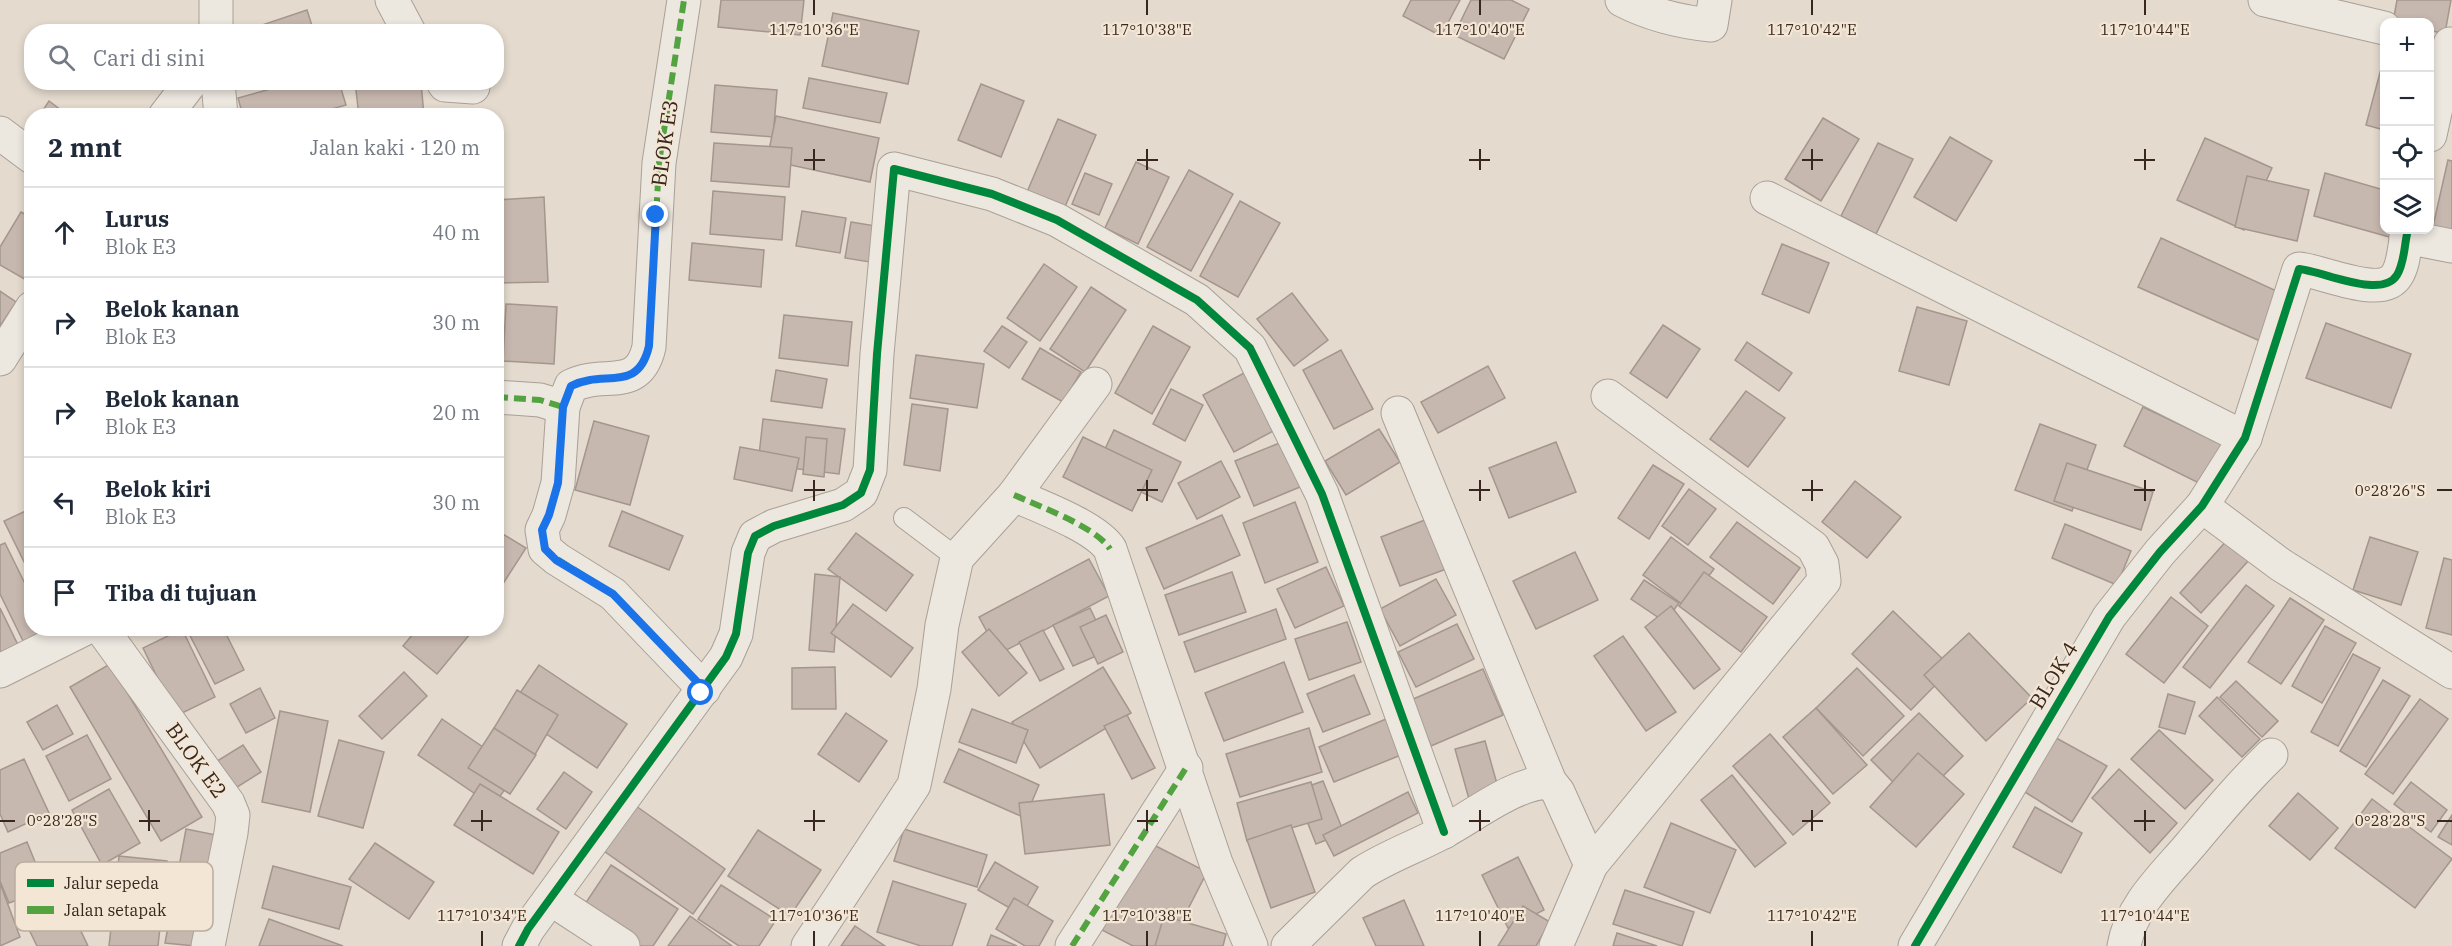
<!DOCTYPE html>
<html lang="id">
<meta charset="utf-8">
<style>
body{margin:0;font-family:"IBM Plex Serif",serif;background:#f2f2f3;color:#1f2937}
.controls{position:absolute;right:18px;top:18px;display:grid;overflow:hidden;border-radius:12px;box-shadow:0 3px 9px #0003}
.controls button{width:54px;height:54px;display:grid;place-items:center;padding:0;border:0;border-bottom:2px solid #e0e1e3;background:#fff;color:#1f2937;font:30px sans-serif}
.stop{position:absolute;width:18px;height:18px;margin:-14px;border:4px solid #1a73e8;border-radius:50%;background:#fff}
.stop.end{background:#1a73e8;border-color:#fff;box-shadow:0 2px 6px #0008}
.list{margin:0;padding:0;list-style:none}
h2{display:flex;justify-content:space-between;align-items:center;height:78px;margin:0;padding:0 24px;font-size:26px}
h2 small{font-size:20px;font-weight:400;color:#747a83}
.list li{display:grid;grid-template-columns:39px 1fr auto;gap:18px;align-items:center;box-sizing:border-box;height:90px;padding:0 24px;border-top:2px solid #e0e1e3}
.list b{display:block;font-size:22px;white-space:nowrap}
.list p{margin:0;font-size:20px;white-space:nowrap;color:#747a83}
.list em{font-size:20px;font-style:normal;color:#747a83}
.icon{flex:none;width:33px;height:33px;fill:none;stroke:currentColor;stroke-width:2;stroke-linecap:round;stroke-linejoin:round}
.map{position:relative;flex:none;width:2452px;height:946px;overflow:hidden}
.search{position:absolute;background:#fff;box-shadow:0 3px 9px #0003;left:24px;top:24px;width:480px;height:66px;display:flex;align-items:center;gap:15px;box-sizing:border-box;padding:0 21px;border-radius:24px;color:#747a83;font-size:22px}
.panel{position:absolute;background:#fff;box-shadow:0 3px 9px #0003;left:24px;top:108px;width:480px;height:528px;border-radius:24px}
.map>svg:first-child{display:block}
.building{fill:#c7b8af;stroke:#a4968d;stroke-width:1.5}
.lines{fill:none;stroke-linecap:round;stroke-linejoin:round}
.lane-casing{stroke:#a9a097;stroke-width:22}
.street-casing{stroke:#a9a097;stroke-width:35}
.lane{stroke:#ece7df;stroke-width:20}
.street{stroke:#ece7df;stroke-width:33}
.quiet{stroke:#53a341;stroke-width:6;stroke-dasharray:12 6;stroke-linecap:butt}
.cycleway-casing{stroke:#f4e6d4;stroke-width:11}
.cycleway{stroke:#00873e;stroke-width:8}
.route{stroke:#1a73e8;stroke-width:8}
.ticks{fill:none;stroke:#37271f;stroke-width:2}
.labels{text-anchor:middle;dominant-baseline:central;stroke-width:4.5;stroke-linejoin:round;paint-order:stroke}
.street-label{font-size:21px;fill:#37271f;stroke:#f4e6d4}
.key{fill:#f4e6d4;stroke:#bbad9e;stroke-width:1.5}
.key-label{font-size:16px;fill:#37271f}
.ticks-label{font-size:15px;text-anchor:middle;fill:#37271f;stroke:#f4e6d4;stroke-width:4.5;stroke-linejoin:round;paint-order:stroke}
</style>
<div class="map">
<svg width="2452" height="946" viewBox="0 0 2452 946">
<rect width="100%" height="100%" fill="#e4dace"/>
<g class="building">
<path d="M721,0h83l-4,35 -82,-8z"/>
<path d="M1411,0h49l-19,36 -38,-20z"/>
<path d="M1471,0h40l18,9 -25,50 -50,-24z"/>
<path d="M2397,0h54l-6,33 -15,-2v-9h-37z"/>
<path d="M307,10l7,22h-73z"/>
<path d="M833,13l86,18 -11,53 -86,-18z"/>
<path d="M2381,69l3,1v60l-18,-5z"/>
<path d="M809,78l78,15 -7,30 -77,-15z"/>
<path d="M296,82h43l7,23 -39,11h-64l-5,-18z"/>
<path d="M355,82h66l3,34h-65z"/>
<path d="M981,84l43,17 -23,56 -43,-17z"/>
<path d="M715,85l62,5 -4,47 -62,-5z"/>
<path d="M49,101l20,15h-30z"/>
<path d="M776,116l103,22 -9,44 -103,-22z"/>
<path d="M1823,118l36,21 -38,62 -36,-22z"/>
<path d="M1058,119l38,16 -32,74 -37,-17z"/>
<path d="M1950,137l42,24 -36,60 -42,-24z"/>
<path d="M2205,138l67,30 -28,62 -67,-30z"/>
<path d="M714,143l78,5 -3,39 -78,-6z"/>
<path d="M1878,143l35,16 -37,75 -35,-18z"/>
<path d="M2448,160l4,1v79l-21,-5z"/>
<path d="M1136,162l33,15 -31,67 -33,-16z"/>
<path d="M1189,170l44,24 -42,77 -44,-24z"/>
<path d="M1085,173l27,11 -13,31 -27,-11z"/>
<path d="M2325,173l59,17v40h11l-2,8 -79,-22z"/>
<path d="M2247,176l62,14 -12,51 -62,-14z"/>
<path d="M713,191l72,6 -3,43 -72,-6z"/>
<path d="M544,197l4,85 -49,1 -3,-83z"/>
<path d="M1240,201l40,22 -42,74 -38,-21z"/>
<path d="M802,211l44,7 -6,35 -44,-7z"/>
<path d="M21,212l11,6v57l-4,6 -28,-16v-18z"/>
<path d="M851,222l37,6 -6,36 -37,-6z"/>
<path d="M2161,238l120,55 -21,48 -122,-54z"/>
<path d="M692,243l72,7 -3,37 -72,-7z"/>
<path d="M1782,244l47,19 -20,50 -47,-19z"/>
<path d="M1044,264l33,23 -37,54 -33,-23z"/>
<path d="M1091,287l35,23 -41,62 -35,-23z"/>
<path d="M0,291l16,11 -16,24z"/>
<path d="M1292,293l36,47 -34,26 -37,-47z"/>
<path d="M506,304l51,3 -3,57 -51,-3z"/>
<path d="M1917,307l50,14 -18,64 -50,-14z"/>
<path d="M784,315l68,7 -4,44 -69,-8z"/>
<path d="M2326,323l85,31 -20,54 -85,-30z"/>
<path d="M1663,325l37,24 -33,49 -37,-25z"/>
<path d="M1002,326l25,16 -18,26 -25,-17z"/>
<path d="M1153,326l37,21 -38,67 -37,-21z"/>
<path d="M1747,342l45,31 -13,18 -44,-31z"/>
<path d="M1040,348l41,24 -18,30 -41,-23z"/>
<path d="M1341,350l32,59 -39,20 -31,-59z"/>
<path d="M916,355l68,9 -7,44 -67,-10z"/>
<path d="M1488,366l17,32 -67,35 -17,-31z"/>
<path d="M776,370l51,9 -5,29 -51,-7z"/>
<path d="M1244,373l31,57 -41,22 -31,-57z"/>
<path d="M1171,389l32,16 -18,36 -32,-17z"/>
<path d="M1746,391l39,27 -37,49 -38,-28z"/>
<path d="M912,404l36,5 -8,62 -36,-6z"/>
<path d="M2143,407l86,41 -20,40 -85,-42z"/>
<path d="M763,419l82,10 -6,45 -81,-10z"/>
<path d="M594,421l55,15 -19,69 -55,-15z"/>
<path d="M2040,424l56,21 -24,66 -57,-21z"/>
<path d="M1379,429l21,33 -54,33 -21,-34z"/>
<path d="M1114,430l67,32 -19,40 -67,-32z"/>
<path d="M806,437l21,2 -3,38 -21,-3z"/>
<path d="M1083,437l69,33 -20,41 -69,-34z"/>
<path d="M1282,442l18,45 -46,19 -19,-45z"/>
<path d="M1556,442l20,50 -67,26 -20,-50z"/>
<path d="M740,447l59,11 -7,33 -58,-12z"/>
<path d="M1221,461l19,36 -43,22 -19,-36z"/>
<path d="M2067,463l86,29 -12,38 -87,-29z"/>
<path d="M1653,465l31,19 -35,55 -31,-21z"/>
<path d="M1855,481l46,36 -34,41 -45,-36z"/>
<path d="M1689,489l27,20 -28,36 -26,-19z"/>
<path d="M1295,502l23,60 -53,21 -22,-60z"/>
<path d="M32,508v70l-28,-57z"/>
<path d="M622,511l61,25 -14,34 -60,-24z"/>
<path d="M1222,515l18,40 -76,34 -18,-41z"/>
<path d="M1430,518l19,50 -49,18 -19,-49z"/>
<path d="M1737,522l63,46 -27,36 -63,-47z"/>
<path d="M2065,524l66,27 -14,34 -65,-27z"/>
<path d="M496,530l30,18 -29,45 -1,-1z"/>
<path d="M856,533l57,42 -27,36 -58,-42z"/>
<path d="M1671,537l43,32 -28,38 -43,-32z"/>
<path d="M2370,537l48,15 -17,53 -48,-15z"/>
<path d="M2228,539l22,20 -49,54 -21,-20z"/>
<path d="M5,543l27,55v30h15l3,8 -24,11 -26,-53v-49z"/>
<path d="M1575,552l23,48 -62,29 -23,-48z"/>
<path d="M2444,558l8,2v75l-26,-7z"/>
<path d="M1089,559l20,37 -110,58 -20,-37z"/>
<path d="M1326,567l18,39 -49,22 -18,-39z"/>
<path d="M1232,572l14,40 -67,23 -14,-40z"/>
<path d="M1704,572l63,45 -26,35 -62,-46z"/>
<path d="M815,574l25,3 -6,75 -25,-2z"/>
<path d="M1436,579l20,36 -56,31 -20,-37z"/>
<path d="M1644,580l35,23 -14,19 -34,-23z"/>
<path d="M2246,585l28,21 -64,82 -27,-21z"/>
<path d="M2171,597l37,29 -44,57 -38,-29z"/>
<path d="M2290,598l34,22 -43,64 -33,-22z"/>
<path d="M853,604l60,44 -22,29 -60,-44z"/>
<path d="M1671,606l49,63 -26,20 -49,-62z"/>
<path d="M0,608l18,37 -18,8z"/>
<path d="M1090,608l20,42 -37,16 -20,-41z"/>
<path d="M1276,609l10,30 -91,33 -11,-30z"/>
<path d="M1893,611l59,57 -41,42 -59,-56z"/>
<path d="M1106,615l17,37 -25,12 -18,-37z"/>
<path d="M1347,622l14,40 -52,18 -14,-41z"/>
<path d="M1457,624l17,35 -58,28 -18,-35z"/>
<path d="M2325,626l31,17 -34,60 -30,-17z"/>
<path d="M189,628h34l21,42 -29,14 -28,-54z"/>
<path d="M418,628h57l-38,46 -34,-28z"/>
<path d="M182,629l33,68 -39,19 -33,-68z"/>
<path d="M989,629l38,44 -28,23 -37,-44z"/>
<path d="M1043,630l21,39 -24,12 -21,-39z"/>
<path d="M1969,633l63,65 -46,43 -62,-66z"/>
<path d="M1623,636l53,76 -30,19 -52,-75z"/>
<path d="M2353,654l27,14 -42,78 -27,-14z"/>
<path d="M1284,662l19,50 -79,29 -19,-48z"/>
<path d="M110,664l92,153 -41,24 -91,-154z"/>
<path d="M539,665l88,59 -30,44 -88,-59z"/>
<path d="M835,667l1,42h-44v-41z"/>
<path d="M1103,667l28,46 -91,55 -28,-46z"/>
<path d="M1857,668l47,48 -41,40 -47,-48z"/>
<path d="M1483,669l20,46 -72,31 -20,-46z"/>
<path d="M404,672l23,24 -45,43 -23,-23z"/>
<path d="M1354,675l16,39 -47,18 -16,-38z"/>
<path d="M2383,680l27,16 -44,71 -26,-16z"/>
<path d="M2236,681l42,40 -16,16 -42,-40z"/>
<path d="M260,688l15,30 -29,15 -16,-29z"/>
<path d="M517,690l41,25 -25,43 -42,-25z"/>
<path d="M2168,694l27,8 -10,32 -26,-7z"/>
<path d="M2217,697l43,42 -18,18 -43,-41z"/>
<path d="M2420,699l28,20 -55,75 -28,-20z"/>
<path d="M57,705l16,29 -30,16 -16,-28z"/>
<path d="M1816,708l51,57 -34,29 -50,-57z"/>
<path d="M972,709l56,21 -12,33 -57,-21z"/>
<path d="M280,711l48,10 -18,91 -48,-10z"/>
<path d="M846,713l41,28 -28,41 -41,-28z"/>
<path d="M1919,713l44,43 -48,48 -44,-44z"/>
<path d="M1127,715l28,53 -23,11 -28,-53z"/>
<path d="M442,719l76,52 -25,35 -75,-51z"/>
<path d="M1386,719l15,36 -67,27 -15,-35z"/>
<path d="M494,728l42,27 -26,39 -42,-26z"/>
<path d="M1309,728l13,44 -82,25 -14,-43z"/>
<path d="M2159,730l54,50 -28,29 -54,-50z"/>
<path d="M1770,734l60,69 -37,32 -60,-69z"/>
<path d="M2049,734l58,32 -35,56 -58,-37z"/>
<path d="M87,735l24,44 -42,22 -23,-45z"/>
<path d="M339,740l45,12 -21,76 -45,-12z"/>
<path d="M1485,741l14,50 -30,8 -14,-50z"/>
<path d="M243,745l18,27 -30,19 -17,-28z"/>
<path d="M959,749l80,36 -14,33 -81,-36z"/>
<path d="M1918,753l46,41 -48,53 -46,-40z"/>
<path d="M24,759l25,54 -41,19 -8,-18v-44z"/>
<path d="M2119,769l58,54 -27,30 -58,-55z"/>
<path d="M564,772l28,20 -26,37 -29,-20z"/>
<path d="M1732,775l54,68 -31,24 -54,-67z"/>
<path d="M1323,781l21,52 -28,11 -21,-53z"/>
<path d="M1311,782l11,37 -75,22 -10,-38z"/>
<path d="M2411,782l36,28 -16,22 -37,-28z"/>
<path d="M480,784l79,48 -26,42 -79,-49z"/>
<path d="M109,789l31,54 -38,22 -30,-55z"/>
<path d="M1408,792l10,21 -84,43 -11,-21z"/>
<path d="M2298,793l40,35 -28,32 -41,-34z"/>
<path d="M1104,794l6,51 -85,9 -6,-51z"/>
<path d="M2372,799l80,60 -37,49 -80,-60z"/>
<path d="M636,806l89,63 -32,45 -89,-63z"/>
<path d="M2035,807l47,26 -21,40 -48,-26z"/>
<path d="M2452,815v30l-14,-8z"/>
<path d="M1671,823l65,27 -26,63 -66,-26z"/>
<path d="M1291,825l24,67 -44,16 -24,-68z"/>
<path d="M186,829l30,6 -21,111 -30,-3z"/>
<path d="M904,829l83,26 -10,32 -83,-26z"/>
<path d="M758,830l63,40 -31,46 -62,-40z"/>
<path d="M1146,841l61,31 -38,74h-36l-33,-17z"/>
<path d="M27,842l19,47 -37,14 -9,-22v-28z"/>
<path d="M375,843l59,39 -25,37 -60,-40z"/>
<path d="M119,856l48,5 -9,85h-49z"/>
<path d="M1518,857l26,53 -36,18 -26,-53z"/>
<path d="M995,862l43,25 -16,28 -44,-25z"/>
<path d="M611,865l67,44 -25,37h-17l-55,-36z"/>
<path d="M273,866l78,21 -12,42 -77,-21z"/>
<path d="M893,881l73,23 -14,42h-31l-44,-14z"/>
<path d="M0,883l20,54 -20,9z"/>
<path d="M721,885l55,35 -17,26h-20l-41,-27z"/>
<path d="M61,889l27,57h-51l-18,-37z"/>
<path d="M1625,890l69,22 -12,34 -69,-22z"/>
<path d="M1014,898l39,23 -14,25h-14l-29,-17z"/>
<path d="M1404,900l20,46h-48l-13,-28z"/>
<path d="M1523,906l27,16 -14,24h-38z"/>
<path d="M690,916l42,30h-64z"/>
<path d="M1164,916l62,18 -3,12h-68z"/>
<path d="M269,919l74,27h-84z"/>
<path d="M855,926l30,20h-44z"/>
<path d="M1617,933l40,13h-44z"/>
<path d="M991,935l26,11h-30z"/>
</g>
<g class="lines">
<defs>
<path id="lane" d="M904,518l53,40"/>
<g id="street">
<path d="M392,0l17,32"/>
<path d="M1622,0c27,14 59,22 89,25l4,-25"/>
<path d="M2265,0l119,28"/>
<path d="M216,32v-32"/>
<path d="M218,82l3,34"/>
<path d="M443,82l2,3 28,2"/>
<path d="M165,116l26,-34"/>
<path d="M0,133l32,24"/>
<path d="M2430,135l20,-91"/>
<path d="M1767,198l478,240"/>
<path d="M2406,237l46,9"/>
<path d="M0,359l32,-51"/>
<path d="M496,397l44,3 23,7 8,-21c33,-17 67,8 78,-39l10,-184 25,-163"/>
<path d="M563,407l-5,76 -9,32 -7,15 3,19 12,10 56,35 91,95"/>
<path d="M1398,413l152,369 8,10 33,73"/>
<path d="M1014,495c25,11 82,32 96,54l106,314 35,83"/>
<path d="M2202,506l79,59 171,107"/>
<path d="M101,628l127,175 5,12 -2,18 -23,113"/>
<path d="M0,671l86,-43"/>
<path d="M551,899l72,47"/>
<path d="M519,946l9,-17 198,-272 10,-23 12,-81 7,-17 19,-10 69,-21 18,-12 9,-23 7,-116 17,-185 98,25 65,26 140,80 53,48 72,146 122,338"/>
<path d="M808,946l106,-161 20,-96 8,-64 15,-67 57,-63 81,-111"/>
<path d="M1072,946l114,-178"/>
<path d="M1288,946l74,-73c26,-17 56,-27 83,-42 30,-16 71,-49 105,-49"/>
<path d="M1556,946l35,-81 233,-284 -2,-17 -9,-17 -205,-151"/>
<path d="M1915,946l194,-329 51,-65 42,-46 43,-68 54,-169c24,2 83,31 98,6 8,-13 7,-31 11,-45"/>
<path d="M2124,946c7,-41 41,-71 67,-102 26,-31 51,-61 80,-89"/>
</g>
</defs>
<use href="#lane" class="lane-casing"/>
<use href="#street" class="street-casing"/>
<use href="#lane" class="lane"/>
<use href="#street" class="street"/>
<g class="quiet">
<path d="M496,397l44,3 23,7 8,-21c33,-17 67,8 78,-39l10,-184 25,-163"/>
<path d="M563,407l-5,76 -9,32 -7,15 3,19 12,10 56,35 91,95"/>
<path d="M1014,495c25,11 82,32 96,54"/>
<path d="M1072,946l114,-178"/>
</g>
<defs>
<g id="cycleway">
<path d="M519,946l9,-17 198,-272 10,-23 12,-81 7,-17 19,-10 69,-21 18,-12 9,-23 7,-116 17,-185 98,25 65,26 140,80 53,48 72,146 122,338"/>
<path d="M1915,946l194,-329 51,-65 42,-46 43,-68 54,-169c24,2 83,31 98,6 8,-13 7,-31 11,-45"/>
</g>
</defs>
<use href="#cycleway" class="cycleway-casing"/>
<use href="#cycleway" class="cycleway"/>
</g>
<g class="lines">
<path class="route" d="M656,215l-7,131c-11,48 -45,23 -78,40l-8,21 -5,76 -9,32 -7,15 3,19 11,11 57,34 91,95 -3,4"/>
</g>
<path class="ticks" d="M814,0v15M1147,0v15M1480,0v15M1812,0v15M2145,0v15M814,149v21M1147,149v21M1480,149v21M1812,149v21M2145,149v21M804,160h21M1137,160h21M1469,160h21M1802,160h21M2134,160h21M814,480v21M1147,480v21M1480,480v21M1812,480v21M2145,480v21M804,490h21M1137,490h21M1469,490h21M1802,490h21M2134,490h21M2437,490h15M149,810v21M482,810v21M814,810v21M1147,810v21M1480,810v21M1812,810v21M2145,810v21M0,821h15M139,821h21M471,821h21M804,821h21M1137,821h21M1469,821h21M1802,821h21M2134,821h21M2437,821h15M482,931v15M814,931v15M1147,931v15M1480,931v15M1812,931v15M2145,931v15"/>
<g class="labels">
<g class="street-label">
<text transform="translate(664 143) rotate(-82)">BLOK E3</text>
<text transform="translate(2053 675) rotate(-59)">BLOK 4</text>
<text transform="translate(197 760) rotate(54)">BLOK E2</text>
</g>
</g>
<rect x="15" y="862" width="198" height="69" rx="9" class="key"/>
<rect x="27" y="879" width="27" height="8" fill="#00873e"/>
<rect x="27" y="906" width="27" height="8" fill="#53a341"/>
<g class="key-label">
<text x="64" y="889">Jalur sepeda</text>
<text x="64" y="916">Jalan setapak</text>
</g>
<g class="ticks-label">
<text x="814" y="35">117°10'36"E</text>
<text x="1147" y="35">117°10'38"E</text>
<text x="1480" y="35">117°10'40"E</text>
<text x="1812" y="35">117°10'42"E</text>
<text x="2145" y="35">117°10'44"E</text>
<text x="2390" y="496">0°28'26"S</text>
<text x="62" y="826">0°28'28"S</text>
<text x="2390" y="826">0°28'28"S</text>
<text x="482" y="921">117°10'34"E</text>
<text x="814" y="921">117°10'36"E</text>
<text x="1147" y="921">117°10'38"E</text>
<text x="1480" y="921">117°10'40"E</text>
<text x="1812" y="921">117°10'42"E</text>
<text x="2145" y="921">117°10'44"E</text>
</g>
</svg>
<div class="controls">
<button>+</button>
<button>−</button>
<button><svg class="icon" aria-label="locate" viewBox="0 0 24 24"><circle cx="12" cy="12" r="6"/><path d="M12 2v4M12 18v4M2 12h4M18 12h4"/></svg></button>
<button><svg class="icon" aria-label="layers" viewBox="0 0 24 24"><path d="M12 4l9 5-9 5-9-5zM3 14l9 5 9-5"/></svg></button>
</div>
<div class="stop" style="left:701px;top:693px"></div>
<div class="stop end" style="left:656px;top:215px"></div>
<div class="search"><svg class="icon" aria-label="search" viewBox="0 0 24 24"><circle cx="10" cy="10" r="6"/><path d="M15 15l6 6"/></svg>Cari di sini</div>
<section class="panel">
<h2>2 mnt<small>Jalan kaki · 120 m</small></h2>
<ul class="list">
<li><svg class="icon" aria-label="ahead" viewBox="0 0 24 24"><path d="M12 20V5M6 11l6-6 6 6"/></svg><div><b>Lurus</b><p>Blok E3</p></div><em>40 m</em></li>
<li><svg class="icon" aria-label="right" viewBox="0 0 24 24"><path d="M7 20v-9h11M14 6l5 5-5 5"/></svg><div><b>Belok kanan</b><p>Blok E3</p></div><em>30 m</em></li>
<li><svg class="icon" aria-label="right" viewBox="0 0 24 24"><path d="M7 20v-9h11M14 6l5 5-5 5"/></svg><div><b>Belok kanan</b><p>Blok E3</p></div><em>20 m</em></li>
<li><svg class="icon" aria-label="left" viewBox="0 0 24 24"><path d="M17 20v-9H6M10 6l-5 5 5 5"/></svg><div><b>Belok kiri</b><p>Blok E3</p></div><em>30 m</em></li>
<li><svg class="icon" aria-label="arrive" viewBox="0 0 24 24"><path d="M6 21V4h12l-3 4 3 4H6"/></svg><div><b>Tiba di tujuan</b></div></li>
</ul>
</section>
</div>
